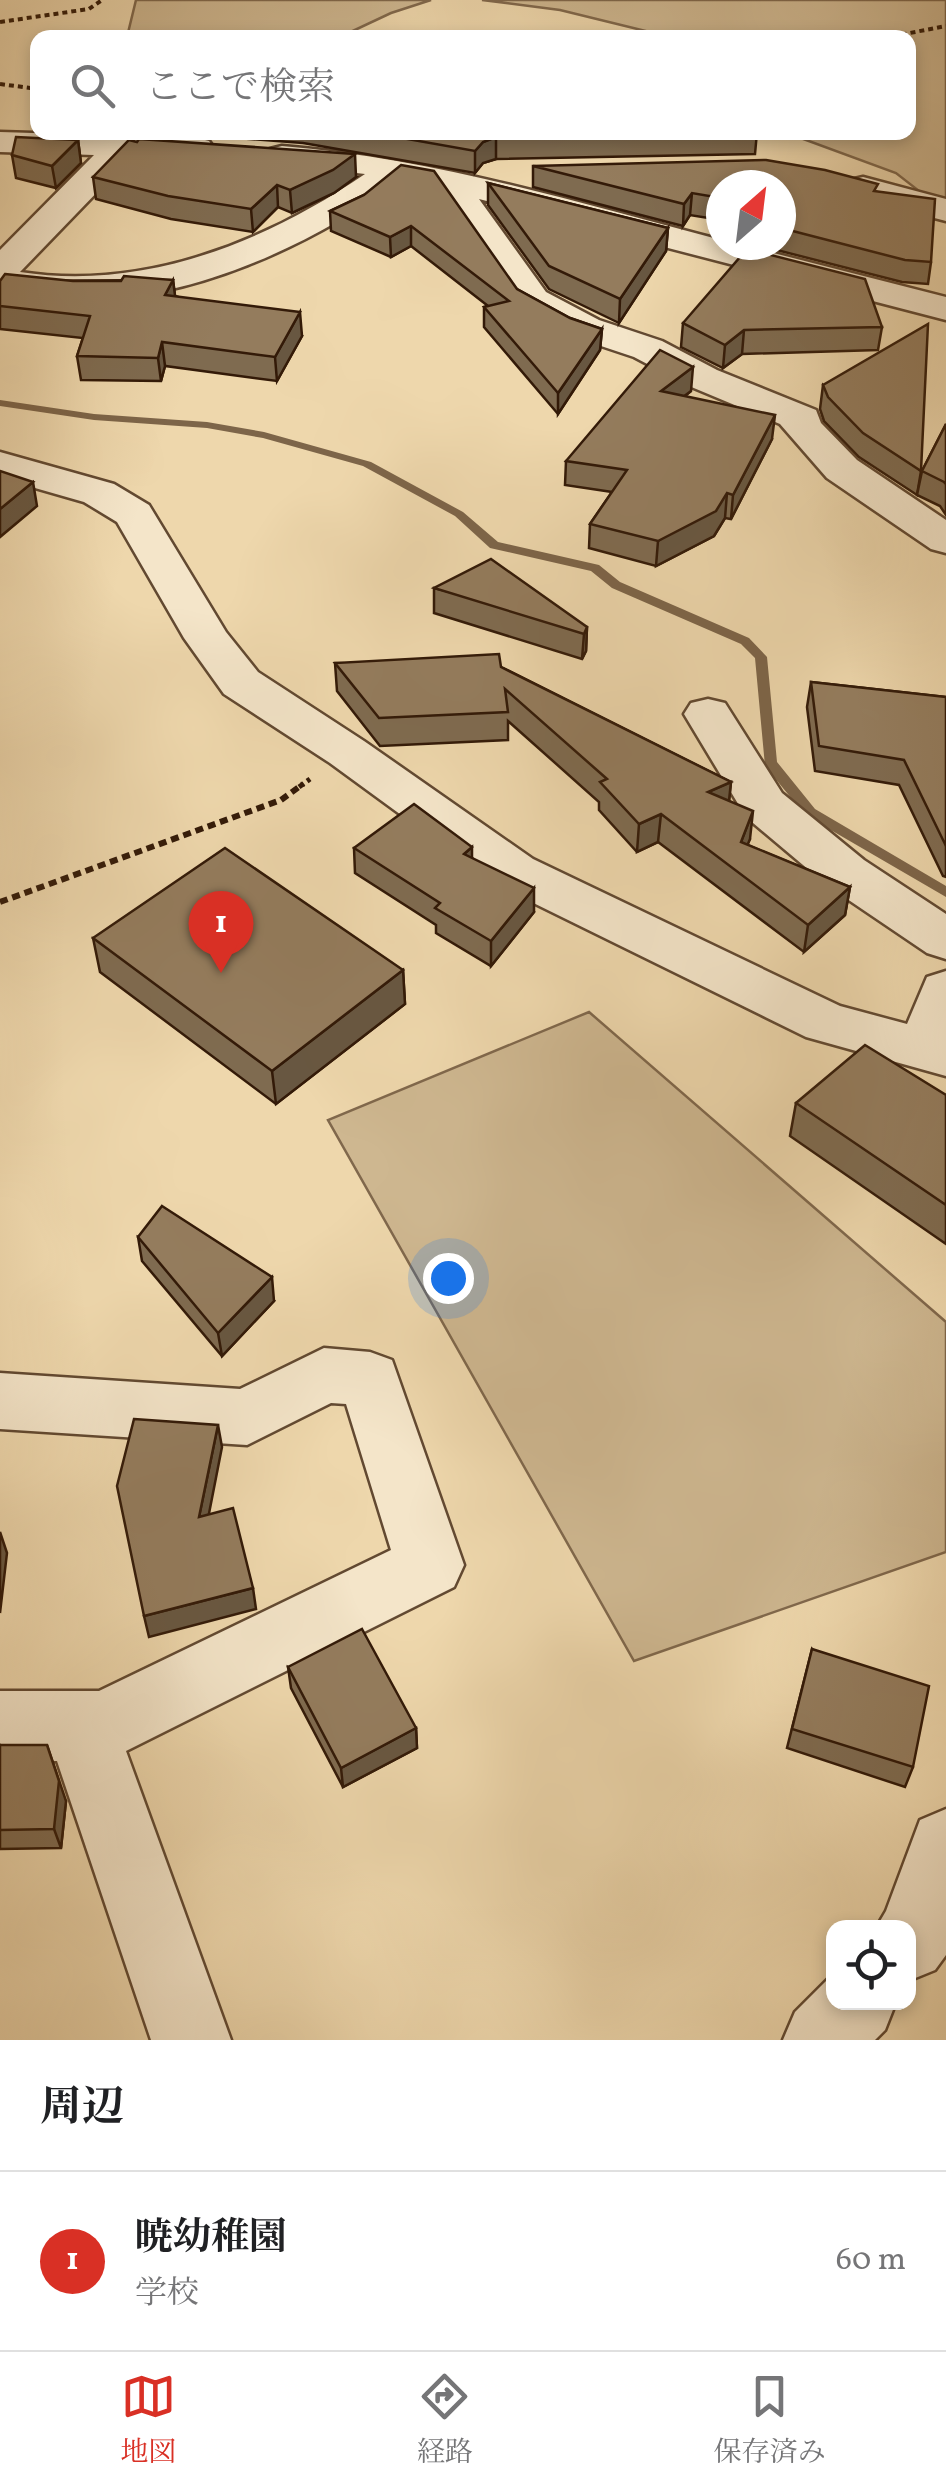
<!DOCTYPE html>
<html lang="ja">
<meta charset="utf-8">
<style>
body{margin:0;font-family:Vollkorn,"Noto Serif JP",serif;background:#f6f6f6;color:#202124}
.controls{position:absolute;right:30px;bottom:30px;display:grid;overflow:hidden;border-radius:20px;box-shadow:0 5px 15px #0003}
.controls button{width:90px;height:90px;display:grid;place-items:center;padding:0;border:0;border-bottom:2px solid #e0e0e0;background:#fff;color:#202124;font:50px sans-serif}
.compass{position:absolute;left:706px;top:170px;width:90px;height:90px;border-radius:50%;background:#fff;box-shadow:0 5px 15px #0003;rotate:28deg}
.you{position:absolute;left:448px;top:1278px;width:35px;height:35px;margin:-25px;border:8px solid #fff;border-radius:50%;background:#1a73e8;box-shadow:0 0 0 15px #1a73e833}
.badge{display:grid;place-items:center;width:65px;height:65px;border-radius:50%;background:#d93025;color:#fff;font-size:32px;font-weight:700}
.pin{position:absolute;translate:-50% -82px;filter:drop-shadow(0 2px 5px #0008)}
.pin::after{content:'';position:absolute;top:52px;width:35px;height:30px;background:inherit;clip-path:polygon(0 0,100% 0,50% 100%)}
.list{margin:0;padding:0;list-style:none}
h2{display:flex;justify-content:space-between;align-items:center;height:130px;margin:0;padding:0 40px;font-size:42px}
h2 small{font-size:32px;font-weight:400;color:#757577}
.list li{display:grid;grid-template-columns:65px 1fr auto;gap:30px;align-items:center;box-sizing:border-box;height:180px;padding:0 40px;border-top:2px solid #e0e0e0}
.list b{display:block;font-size:38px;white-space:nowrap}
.list p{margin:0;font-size:32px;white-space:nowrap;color:#757577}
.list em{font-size:32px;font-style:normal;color:#757577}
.icon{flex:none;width:55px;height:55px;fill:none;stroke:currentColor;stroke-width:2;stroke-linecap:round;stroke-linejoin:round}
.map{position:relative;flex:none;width:946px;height:2040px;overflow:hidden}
.search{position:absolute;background:#fff;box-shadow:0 5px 15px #0003;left:30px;right:30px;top:30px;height:110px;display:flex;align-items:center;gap:25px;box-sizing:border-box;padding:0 35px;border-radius:20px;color:#757577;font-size:38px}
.sheet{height:310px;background:#fff}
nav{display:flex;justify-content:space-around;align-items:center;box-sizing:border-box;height:140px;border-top:2px solid #e0e0e0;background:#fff;font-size:28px;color:#757577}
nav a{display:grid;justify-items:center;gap:5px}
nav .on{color:#d93025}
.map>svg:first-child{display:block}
.green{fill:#ceb790;stroke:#80684c;stroke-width:2.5}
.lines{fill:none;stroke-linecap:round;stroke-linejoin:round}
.stream{fill:#7d6549;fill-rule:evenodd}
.minor-casing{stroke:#624931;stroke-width:5}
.path-far2{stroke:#331a08;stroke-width:4;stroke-dasharray:5 4;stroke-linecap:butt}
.path-far1{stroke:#331a08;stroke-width:5;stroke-dasharray:6 4;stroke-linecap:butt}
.path{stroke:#331a08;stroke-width:6;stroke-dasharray:8 5;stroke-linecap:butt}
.minor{fill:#f4e5c9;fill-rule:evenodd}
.wall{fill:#7f6b50;stroke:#331a08;stroke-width:2.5}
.shaded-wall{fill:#685741;stroke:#331a08;stroke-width:2.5}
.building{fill:#947c5d;stroke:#331a08;stroke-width:2.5}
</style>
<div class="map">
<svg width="946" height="2040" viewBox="0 0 946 2040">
<rect width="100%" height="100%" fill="#eed7ac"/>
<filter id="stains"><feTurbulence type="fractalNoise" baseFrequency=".002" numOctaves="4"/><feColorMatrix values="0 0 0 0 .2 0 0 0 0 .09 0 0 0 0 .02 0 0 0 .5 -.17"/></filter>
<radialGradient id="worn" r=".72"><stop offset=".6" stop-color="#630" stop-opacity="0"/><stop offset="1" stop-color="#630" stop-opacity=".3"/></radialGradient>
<g class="green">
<path d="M136,0h295l-40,13 -51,24h-213z"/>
<path d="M482,0h464v212l-50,-39 -109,-40 121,-1v-94l-238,-1 -110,-27z"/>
<path d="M589,1012l357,310v230l-312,109 -306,-541z"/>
</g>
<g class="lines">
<path class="stream" d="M0,400l94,14 113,8 57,10 107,30 92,50 35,30 101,23 21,17 129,56 18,19 10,105 38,47 131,77v11l-141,-82 -40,-49 -10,-108 -14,-14 -129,-56 -21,-17 -101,-23 -35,-32 -92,-50 -100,-28 -56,-10 -113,-8 -94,-14z"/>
<defs>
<g id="minor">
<path d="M0,132l197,6 12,3 5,7 -5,7 -77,1 -112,116c123,19 244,-29 345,-98l-95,-11 -5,-7 5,-7 12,-3c150,12 294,56 439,94v5h21l204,52v23l-467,-121 67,93 53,28 63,21 55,29 99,40 5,13 36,37 89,60v33l-15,-4 -104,-71 -47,-54 -91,-38 -55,-29 -63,-21 -51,-28 -84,-120 -35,-7c-94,66 -208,119 -325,120 -25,1 -51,-5 -76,-9v-42l94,-95 -94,-3z"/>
<path d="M863,177l83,22v22l-96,-25 -5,-8 5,-8z"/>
<path d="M0,452l114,32 35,21 77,127 32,40 106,69 169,118 307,147 67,18 20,-47 19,-6v105l-140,-39 -309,-152 -167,-122 -106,-69 -40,-56 -67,-116 -33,-20 -84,-24z"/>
<path d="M708,699l17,4 57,90 82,67 82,54v45l-19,-6 -99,-67 -82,-69 -62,-103 7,-11z"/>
<path d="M324,1348l46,4 22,8 72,205 -10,22 -328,164 105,289h-80l-94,-279h-57v-70h99l292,-141 -45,-146 -15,-1 -84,42 -247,-16v-56l240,16z"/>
<path d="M946,1809v146l-11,15 -27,11v-53h-32l10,-17 34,-91z"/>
<path d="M834,1973v29h62l-11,28 -10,10h-92l12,-28z"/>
</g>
</defs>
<use href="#minor" class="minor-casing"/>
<g class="path-far2">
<path d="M0,22l89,-13 13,-9"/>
<path d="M884,38l62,-12"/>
<path d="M0,84l38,5"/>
</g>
<path class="path-far1" d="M299,787l11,-8"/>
<path class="path" d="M0,902l281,-102 22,-16"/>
<use href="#minor" class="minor"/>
</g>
<g class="wall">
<path d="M158,132h599l-2,22 -259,5 -13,4 -8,10 -172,-30z"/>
<path d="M78,140l3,23 -25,25 -40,-10 -4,-23z"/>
<path d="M533,166l344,26 54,70 -3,22 -26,-2 -137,-35v-2h16v-60h-60v35l-31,-5 -7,11 -150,-39z"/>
<path d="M93,177h263l-22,16 -42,20 -14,-6 -25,25 -82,-13 -75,-20z"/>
<path d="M488,183l180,45 -2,23 -47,72 -70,-34 -61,-84z"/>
<path d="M364,195l153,94 53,29 32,11 -2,21 -42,64 -74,-87v-20l4,-1 -77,-60 -20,11 -60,-26 -1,-20z"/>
<path d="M173,280l2,16 127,40 -25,45 -112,-15 -4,15 -80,-1 -4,-24 6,-18 -83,-9v-48z"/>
<path d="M683,323l199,4 -4,23 -136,4 -19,14 -42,-21z"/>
<path d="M823,385l98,86 -4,24 -58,-38 -35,-36 -4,-12z"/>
<path d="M691,391l-6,5 87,43 -41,80 -6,-1 -11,18 -58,30 -67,-18 1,-24 22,-32 -47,-7 1,-24z"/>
<path d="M946,424v91l-6,-9 -23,-11 5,-24z"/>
<path d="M434,588l153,39 -1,24 -4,8 -148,-46z"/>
<path d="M335,663l166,4 230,115 -2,19 21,38 -3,6 103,42 -5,28 -41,37 -146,-110 -21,10 -38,-42v-8l-91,-81v19l-128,6 -43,-55z"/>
<path d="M811,682l135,15v180l-3,-1 -44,-91 -84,-14 -8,-64z"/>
<path d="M354,848l118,10 62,54 -43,54 -55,-33v-8l-81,-52z"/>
<path d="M93,938l310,32 2,34 -129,100 -176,-132z"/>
<path d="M946,1095v149l-156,-108 6,-33z"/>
<path d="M138,1237l136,64 -52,55 -80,-95z"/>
<path d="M812,1649l101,118 -8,20 -118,-39z"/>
<path d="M288,1667l128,61 1,20 -74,39 -52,-99z"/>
<path d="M0,1745l66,56 -5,47 -61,1z"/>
</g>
<g class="shaded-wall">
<path d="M496,137v22l-13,4 -8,10v-22l8,-9z"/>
<path d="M78,140l3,23 -25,25 -4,-22z"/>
<path d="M355,154l1,23 -22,16 -42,20 -2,-23z"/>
<path d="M277,185l1,22 -25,25 -2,-23z"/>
<path d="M692,193l-2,22 -7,11 1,-22z"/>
<path d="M411,226v20l-20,11 -1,-20z"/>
<path d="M668,228l-2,23 -47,72 1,-24z"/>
<path d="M173,280l3,23 -11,-8z"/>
<path d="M300,312l2,24 -25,45 -2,-24z"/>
<path d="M602,329l-2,21 -42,64v-21z"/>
<path d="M744,330l-2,24 -19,14 2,-23z"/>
<path d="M162,342l3,24 -4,15 -3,-23z"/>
<path d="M693,367l-2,24 -32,24 2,-24z"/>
<path d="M775,415l-3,24 -41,80 2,-24z"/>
<path d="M33,482l4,24 -37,31v-28z"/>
<path d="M727,493l-2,25 -11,18 -58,30 2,-25z"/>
<path d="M587,627l-1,24 -4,8 2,-25z"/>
<path d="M731,782l-3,28 -20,-18z"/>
<path d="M753,811l-3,28 -13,31 4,-28z"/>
<path d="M661,814l-3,28 -21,10 2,-28z"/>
<path d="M472,847v25l-8,-18z"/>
<path d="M850,887l-5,28 -41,37 4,-27z"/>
<path d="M534,888v24l-43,54v-25z"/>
<path d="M403,970l2,34 -129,100 -4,-33z"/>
<path d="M272,1277l2,24 -52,55 -4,-23z"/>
<path d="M218,1425l4,22 -18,92 -5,-22z"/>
<path d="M0,1532l7,21 -7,60z"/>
<path d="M253,1588l3,21 -107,28 -5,-21z"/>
<path d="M416,1728l1,20 -74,39 -2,-19z"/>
<path d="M47,1745l19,56 -5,47 -7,-19z"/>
</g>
<g class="building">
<path d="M368,132h389v1l-261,4 -13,5 -8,9z"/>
<path d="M16,137l62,3 -26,26 -40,-11z"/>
<path d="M139,139l216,15 -22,16 -43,20 -13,-5 -26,24 -83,-13 -75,-19 36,-37 8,2z"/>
<path d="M766,160l59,10 53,14 -4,7 61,8 -4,63 -26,-2 -124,-32v-43h-60v13l-29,-5 -8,11 -151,-38z"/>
<path d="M401,165l33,6 83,118 53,29 32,11 -44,64 -74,-86 25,-6 -98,-75 -21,11 -60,-26 34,-16z"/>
<path d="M488,183l180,45 -48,71 -71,-33z"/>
<path d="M747,249l118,30 17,48 -138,3 -19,15 -42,-22z"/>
<path d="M5,274l68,7h48l3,-5 49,4 -8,15 135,17 -25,45 -113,-15 -4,16 -81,-2 13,-40 -90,-10v-25z"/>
<path d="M928,324l-7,147 -58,-38 -35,-36 -5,-12z"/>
<path d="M660,350l33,17 -32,24 114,24 -42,80 -6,-2 -11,18 -58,30 -68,-17 37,-54 -61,-9z"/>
<path d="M946,424v60l-2,-2 -22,-11z"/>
<path d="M0,471l33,11 -33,27z"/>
<path d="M491,559l96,68 -3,7 -150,-46z"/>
<path d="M499,654l2,13 230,115 -23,10 45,19 -12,31 109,45 -42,38 -147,-111 -22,10 -39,-42 7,-3 -102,-90 3,23 -129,6 -44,-55z"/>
<path d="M811,682l135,15v149l-42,-86 -85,-14z"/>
<path d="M414,804l58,43 -8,7 70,34 -43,53 -56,-33 5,-5 -86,-55z"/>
<path d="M225,848l178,122 -131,101 -179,-133z"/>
<path d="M865,1045l81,50v110l-150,-102z"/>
<path d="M162,1206l110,71 -54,56 -80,-96z"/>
<path d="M134,1419l84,6 -19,92 34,-9 20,80 -109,28 -27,-130z"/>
<path d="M362,1629l54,99 -75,40 -53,-101z"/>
<path d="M812,1649l117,37 -16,81 -121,-38z"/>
<path d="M0,1745h47l12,36 -5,48 -54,1z"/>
</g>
<rect width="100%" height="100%" filter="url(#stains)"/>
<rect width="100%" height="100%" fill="url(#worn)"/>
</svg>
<div class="controls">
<button><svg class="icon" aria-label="locate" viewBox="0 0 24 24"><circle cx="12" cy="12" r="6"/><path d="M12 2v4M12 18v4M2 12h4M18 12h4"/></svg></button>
</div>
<svg class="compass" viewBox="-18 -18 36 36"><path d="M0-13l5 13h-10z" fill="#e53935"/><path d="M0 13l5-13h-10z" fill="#757577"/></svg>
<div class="you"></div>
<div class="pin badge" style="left:221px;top:973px">1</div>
<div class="search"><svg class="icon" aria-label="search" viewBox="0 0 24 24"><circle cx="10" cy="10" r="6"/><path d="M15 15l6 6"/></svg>ここで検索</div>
</div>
<section class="sheet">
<h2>周辺<small></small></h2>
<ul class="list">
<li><span class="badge">1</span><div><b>暁幼稚園</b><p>学校</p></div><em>60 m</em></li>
</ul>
</section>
<nav>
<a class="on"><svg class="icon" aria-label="map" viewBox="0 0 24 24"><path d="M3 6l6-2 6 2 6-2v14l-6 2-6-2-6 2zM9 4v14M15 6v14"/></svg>地図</a>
<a><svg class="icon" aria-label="directions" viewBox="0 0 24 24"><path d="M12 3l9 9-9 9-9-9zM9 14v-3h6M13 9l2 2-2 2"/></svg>経路</a>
<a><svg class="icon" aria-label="saved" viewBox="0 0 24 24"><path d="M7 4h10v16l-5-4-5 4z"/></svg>保存済み</a>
</nav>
